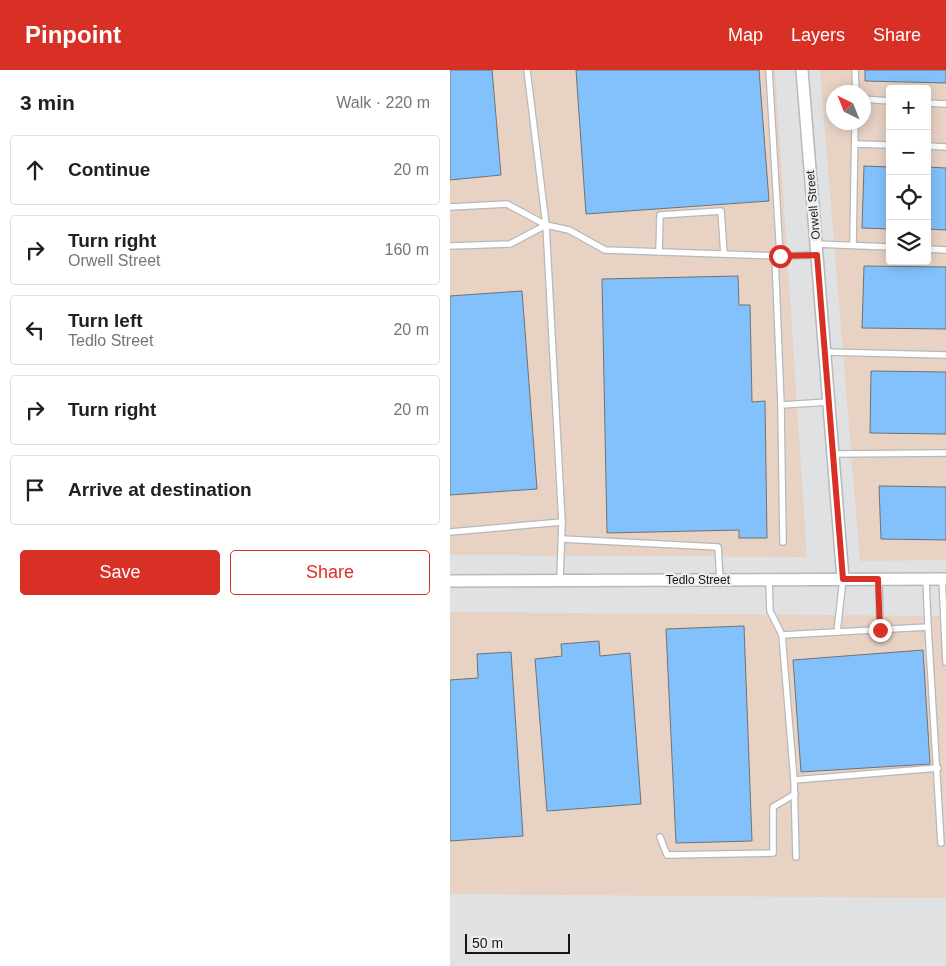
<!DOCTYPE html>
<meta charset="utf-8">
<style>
body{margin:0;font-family:Helvetica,sans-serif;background:#f2f2f2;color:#202124}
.controls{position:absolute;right:15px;top:15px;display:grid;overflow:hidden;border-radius:5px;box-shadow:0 2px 12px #0003}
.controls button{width:45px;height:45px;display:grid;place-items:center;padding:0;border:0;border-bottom:1px solid #e0e0e0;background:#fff;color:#202124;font:25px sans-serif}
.compass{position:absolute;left:376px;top:15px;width:45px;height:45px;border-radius:50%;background:#fff;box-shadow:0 2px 12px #0003;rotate:317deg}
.scale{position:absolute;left:15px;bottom:12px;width:105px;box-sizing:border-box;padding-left:5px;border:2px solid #151616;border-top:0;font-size:14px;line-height:18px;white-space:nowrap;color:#151616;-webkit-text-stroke:4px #eceef0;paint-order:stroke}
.stop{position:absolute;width:15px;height:15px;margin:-11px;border:4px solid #d93025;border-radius:50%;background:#fff}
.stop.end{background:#d93025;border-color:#fff;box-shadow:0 1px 5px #0008}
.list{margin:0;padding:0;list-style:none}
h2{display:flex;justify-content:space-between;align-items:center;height:65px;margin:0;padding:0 20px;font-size:21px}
h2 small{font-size:16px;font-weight:400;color:#757577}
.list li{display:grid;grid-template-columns:32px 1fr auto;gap:15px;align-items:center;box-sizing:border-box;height:70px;margin:0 10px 10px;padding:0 10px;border:1px solid #e0e0e0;border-radius:5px}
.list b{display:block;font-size:19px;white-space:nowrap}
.list p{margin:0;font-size:16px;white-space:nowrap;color:#757577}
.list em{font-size:16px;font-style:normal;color:#757577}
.actions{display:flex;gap:10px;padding:15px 20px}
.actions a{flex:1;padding:11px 0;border:1px solid #d93025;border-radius:5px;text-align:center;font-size:18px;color:#d93025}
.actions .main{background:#d93025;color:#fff}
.icon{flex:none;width:28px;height:28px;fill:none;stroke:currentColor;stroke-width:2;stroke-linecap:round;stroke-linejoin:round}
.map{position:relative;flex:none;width:496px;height:896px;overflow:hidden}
header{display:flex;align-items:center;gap:30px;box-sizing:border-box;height:70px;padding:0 25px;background:#d93025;color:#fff}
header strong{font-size:24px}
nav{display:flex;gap:28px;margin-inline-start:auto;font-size:18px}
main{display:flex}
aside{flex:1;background:#fff}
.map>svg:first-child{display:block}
.industrial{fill:#e7d2c4;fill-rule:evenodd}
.building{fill:#82c1fb;stroke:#707273}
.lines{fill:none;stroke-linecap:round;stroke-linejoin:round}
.service-casing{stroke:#b6b8ba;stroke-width:8}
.minor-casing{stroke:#b6b8ba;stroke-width:14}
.service{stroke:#fff;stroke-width:5.5}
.minor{stroke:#fff;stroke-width:11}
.route{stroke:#d93025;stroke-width:6}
.labels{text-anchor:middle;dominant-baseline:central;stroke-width:4.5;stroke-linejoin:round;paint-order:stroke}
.street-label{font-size:12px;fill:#151616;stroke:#eceef0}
</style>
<header>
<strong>Pinpoint</strong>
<nav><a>Map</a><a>Layers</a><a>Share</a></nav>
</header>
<main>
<aside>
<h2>3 min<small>Walk · 220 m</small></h2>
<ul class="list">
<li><svg class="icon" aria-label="ahead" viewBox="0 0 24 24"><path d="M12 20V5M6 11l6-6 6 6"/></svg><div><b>Continue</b></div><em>20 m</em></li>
<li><svg class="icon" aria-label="right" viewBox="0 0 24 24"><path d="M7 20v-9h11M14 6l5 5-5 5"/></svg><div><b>Turn right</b><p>Orwell Street</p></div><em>160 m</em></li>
<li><svg class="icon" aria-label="left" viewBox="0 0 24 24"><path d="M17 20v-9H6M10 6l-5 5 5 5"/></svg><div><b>Turn left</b><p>Tedlo Street</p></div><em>20 m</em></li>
<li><svg class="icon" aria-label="right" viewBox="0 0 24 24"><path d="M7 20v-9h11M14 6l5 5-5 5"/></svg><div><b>Turn right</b></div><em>20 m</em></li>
<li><svg class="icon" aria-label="arrive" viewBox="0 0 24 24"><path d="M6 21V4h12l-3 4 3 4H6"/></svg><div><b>Arrive at destination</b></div></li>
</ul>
<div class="actions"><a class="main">Save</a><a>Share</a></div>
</aside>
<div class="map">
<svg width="496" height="896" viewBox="0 0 496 896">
<rect width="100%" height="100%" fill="#dfe1e2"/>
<g class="industrial">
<path d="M0,0h325l32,487 -357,-2z"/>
<path d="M370,0h126v490l-86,1zM440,19h37v172h-37zM383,22h30v30h-30z"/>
<path d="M0,542l496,4v282l-496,-4z"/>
</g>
<g class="building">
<path d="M0,0h42l9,105 -51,5z"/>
<path d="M126,0h183l10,131 -183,13z"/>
<path d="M415,0h81v13l-81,-2z"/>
<path d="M414,96l26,1v62l-28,-1z"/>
<path d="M477,97l19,1v62l-19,-1z"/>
<path d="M414,196l82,1v62l-84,-1z"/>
<path d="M288,206l1,29h11l2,97 13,-1 2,137h-28v-8l-132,3 -5,-254z"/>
<path d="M72,221l15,198 -87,6v-199z"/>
<path d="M421,301l75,1v62l-76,-1z"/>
<path d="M429,416l67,1v53l-65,-1z"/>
<path d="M294,556l8,215 -76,2 -10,-214z"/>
<path d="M149,571l1,15 30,-3 11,151 -94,7 -12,-152 27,-3 -1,-12z"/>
<path d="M473,580l7,114 -129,8 -8,-112z"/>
<path d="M61,582l12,184 -73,5v-161l28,-2 -1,-24z"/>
</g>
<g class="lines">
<defs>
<g id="service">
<path d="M77,0l19,155 23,5 36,20 175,6"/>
<path d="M319,0l11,186 37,-1"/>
<path d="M405,0l1,22"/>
<path d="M413,29l27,2"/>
<path d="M477,33l19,1"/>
<path d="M405,74l35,1"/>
<path d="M477,76l19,1"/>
<path d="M0,137l57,-3 39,21"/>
<path d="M96,155l16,297 -2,58"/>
<path d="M366,174l74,3"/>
<path d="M403,175l2,-123"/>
<path d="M0,176l60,-2 36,-19"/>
<path d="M477,179l19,1"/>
<path d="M209,182l1,-37 61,-4 3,43"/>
<path d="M325,186l6,149"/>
<path d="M375,282l121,3"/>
<path d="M383,384l113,-1"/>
<path d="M0,462l112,-10"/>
<path d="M112,469l156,8 2,32"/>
<path d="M333,472l-2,-137 48,-3"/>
<path d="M319,509l1,32 12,24 146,-8 -2,-48"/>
<path d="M492,509l4,83"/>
<path d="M429,510l1,50"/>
<path d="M478,557l13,216"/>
<path d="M387,562l6,-53"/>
<path d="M332,565l12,145"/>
<path d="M210,767l7,18 106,-2v-46l22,-13"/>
<path d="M346,787l-2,-77 144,-12"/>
</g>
<g id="minor">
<path d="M352,0l41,509"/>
<path d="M0,511l496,-2"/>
</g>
</defs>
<use href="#service" class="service-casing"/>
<use href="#minor" class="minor-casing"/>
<use href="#service" class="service"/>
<use href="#minor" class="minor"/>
</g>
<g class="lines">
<path class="route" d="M330,186l37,-1 26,324h35l2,51"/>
</g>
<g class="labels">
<g class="street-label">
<text transform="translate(363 135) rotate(-95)">Orwell Street</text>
<text x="248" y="510">Tedlo Street</text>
</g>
</g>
</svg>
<div class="controls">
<button>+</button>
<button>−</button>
<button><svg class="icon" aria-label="locate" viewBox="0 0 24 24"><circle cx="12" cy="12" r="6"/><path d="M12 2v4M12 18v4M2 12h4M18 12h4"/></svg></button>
<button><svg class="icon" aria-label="layers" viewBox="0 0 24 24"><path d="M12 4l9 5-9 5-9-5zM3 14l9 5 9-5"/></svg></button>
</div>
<svg class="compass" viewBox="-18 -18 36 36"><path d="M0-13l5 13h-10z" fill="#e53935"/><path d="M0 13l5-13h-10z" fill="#757577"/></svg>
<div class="scale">50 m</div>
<div class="stop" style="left:330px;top:186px"></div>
<div class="stop end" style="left:430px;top:560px"></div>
</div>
</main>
